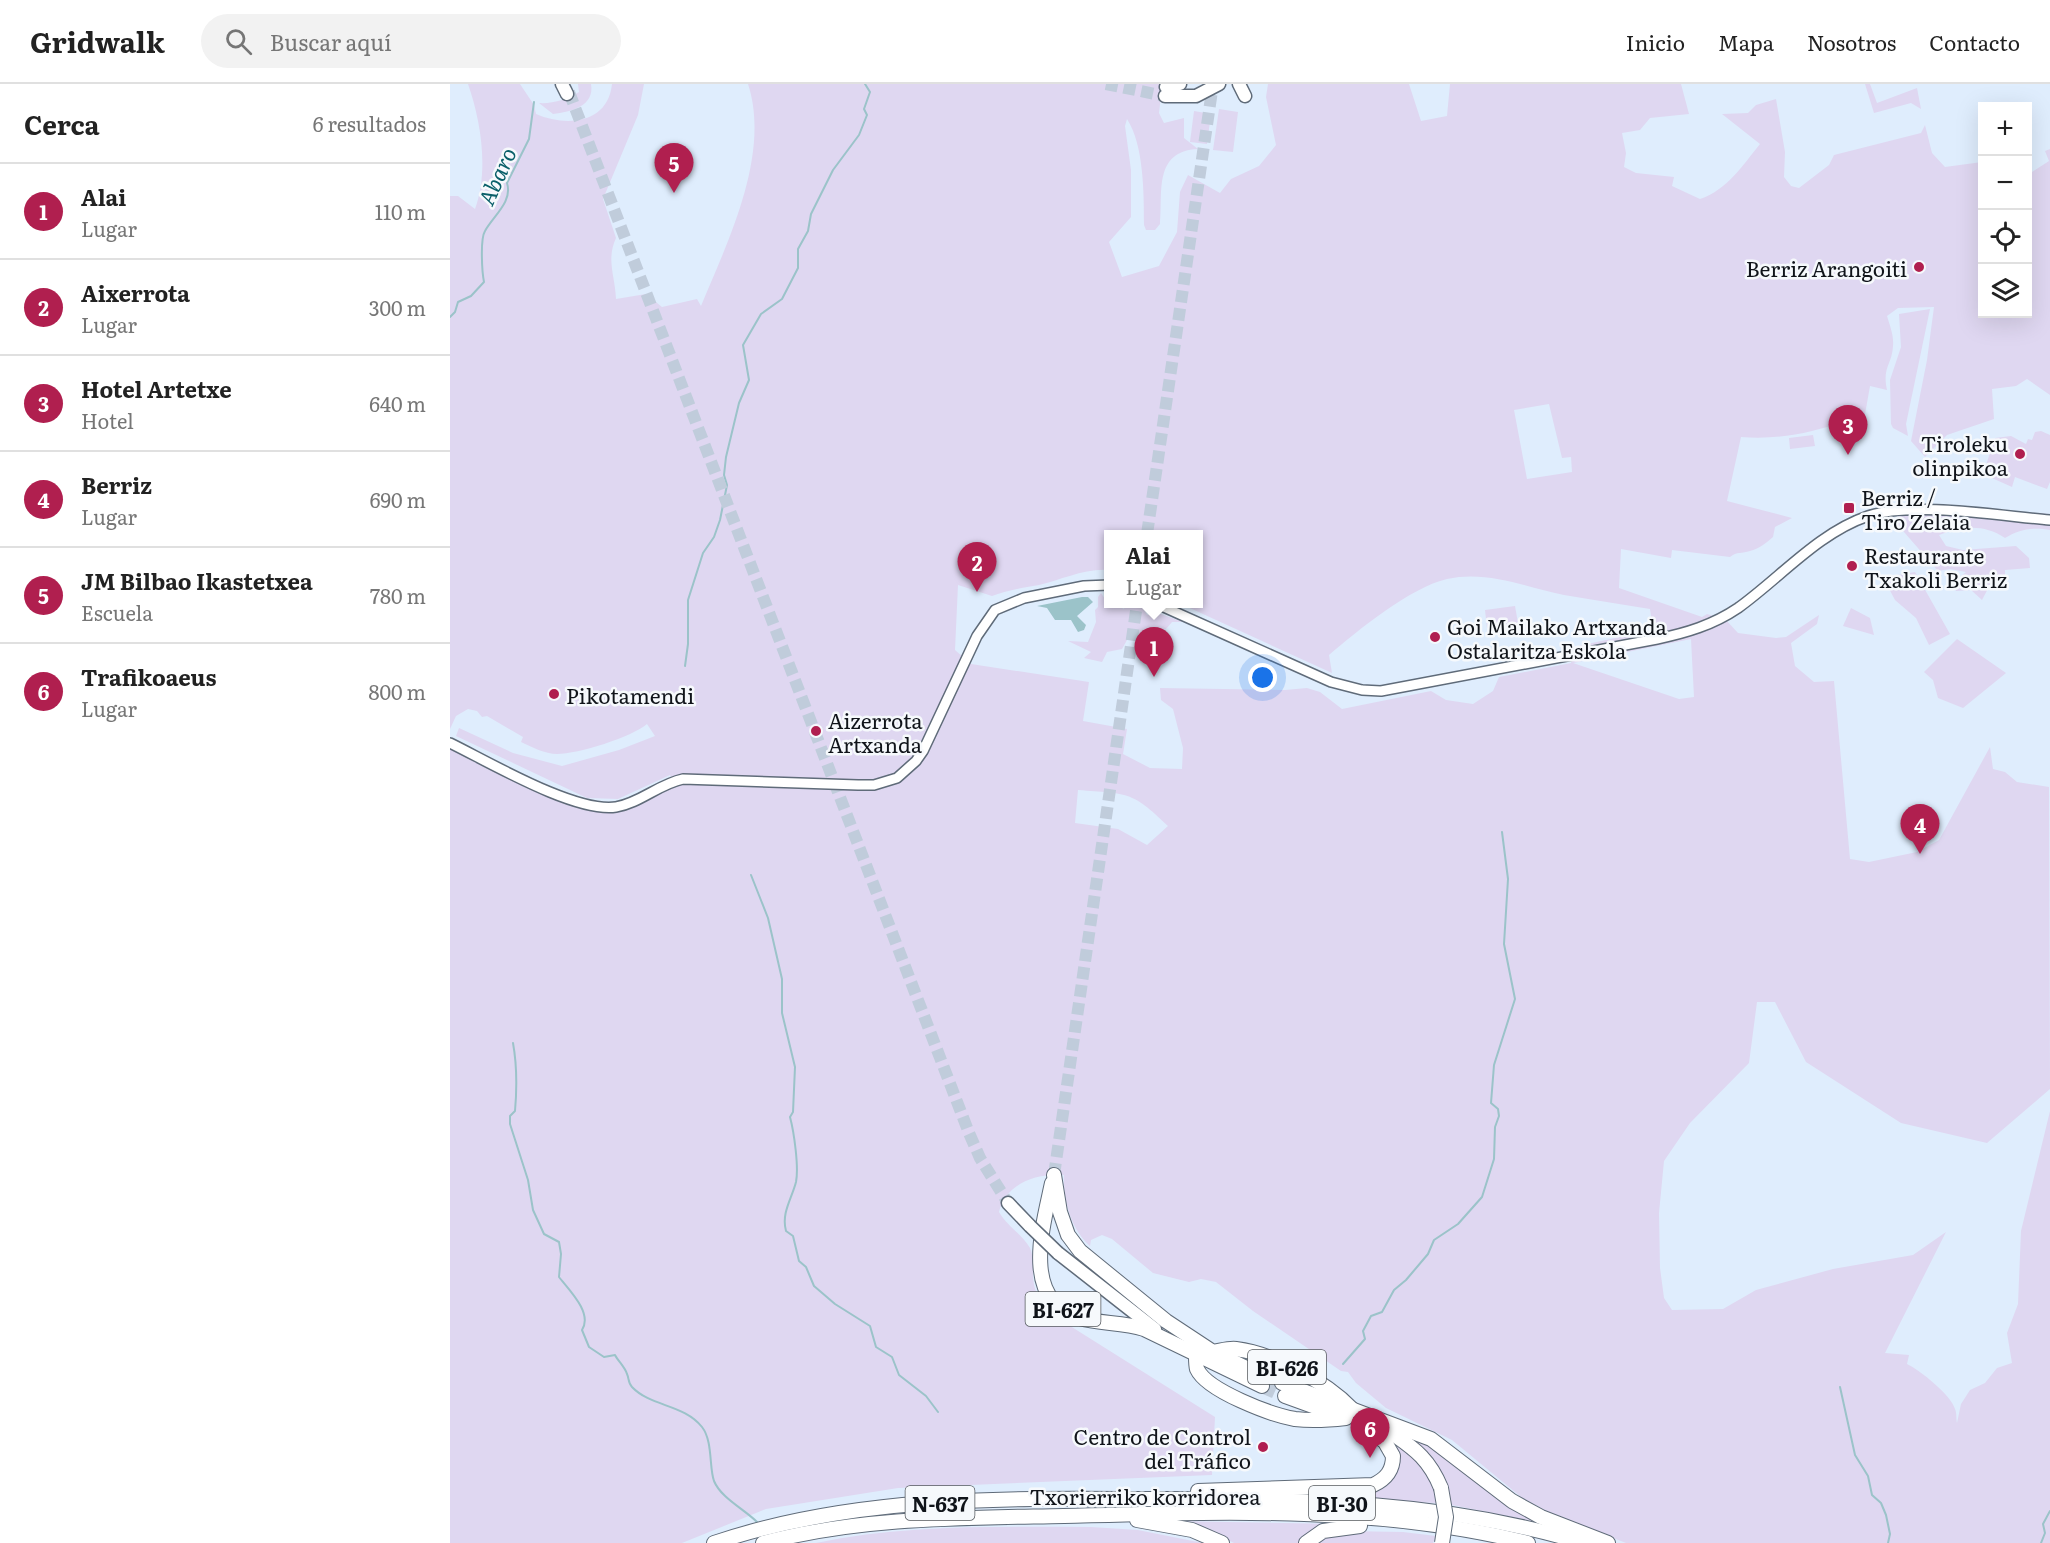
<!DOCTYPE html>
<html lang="es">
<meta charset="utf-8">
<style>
body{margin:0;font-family:Literata,serif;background:#f2f2f2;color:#222}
.controls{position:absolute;right:18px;top:18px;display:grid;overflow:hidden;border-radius:0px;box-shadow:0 6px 24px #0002}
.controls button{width:54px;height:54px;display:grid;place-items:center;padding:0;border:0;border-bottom:2px solid #e0e0e0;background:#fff;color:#222;font:30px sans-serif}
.you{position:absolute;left:813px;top:594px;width:21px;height:21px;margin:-15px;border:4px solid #fff;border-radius:50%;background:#1a73e8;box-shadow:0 0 0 9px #1a73e833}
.badge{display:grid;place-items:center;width:39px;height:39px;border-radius:50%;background:#b01f4f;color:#fff;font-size:20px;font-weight:700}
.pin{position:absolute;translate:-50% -50px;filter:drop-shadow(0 2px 3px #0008)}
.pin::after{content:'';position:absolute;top:32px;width:21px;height:18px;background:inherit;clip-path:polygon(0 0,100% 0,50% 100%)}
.popup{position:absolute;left:654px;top:446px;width:99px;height:78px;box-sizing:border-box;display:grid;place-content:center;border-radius:0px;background:#fff;filter:drop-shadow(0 2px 4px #0005);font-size:20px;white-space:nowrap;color:#767676}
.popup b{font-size:22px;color:#222}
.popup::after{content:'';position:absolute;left:50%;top:100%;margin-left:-12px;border:12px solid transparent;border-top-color:#fff}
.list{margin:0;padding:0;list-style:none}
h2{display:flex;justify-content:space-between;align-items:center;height:78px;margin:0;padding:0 24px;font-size:26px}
h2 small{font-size:20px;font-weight:400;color:#767676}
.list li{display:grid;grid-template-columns:39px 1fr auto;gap:18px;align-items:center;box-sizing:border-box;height:96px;padding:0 24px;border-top:2px solid #e0e0e0}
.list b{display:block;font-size:22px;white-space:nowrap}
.list p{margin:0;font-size:20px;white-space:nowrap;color:#767676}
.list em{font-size:20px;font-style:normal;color:#767676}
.icon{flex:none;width:33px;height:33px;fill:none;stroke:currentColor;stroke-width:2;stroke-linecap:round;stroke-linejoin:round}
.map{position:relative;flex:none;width:1600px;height:1459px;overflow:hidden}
header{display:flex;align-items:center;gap:36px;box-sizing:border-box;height:84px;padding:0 30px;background:#fff;border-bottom:2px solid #e0e0e0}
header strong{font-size:28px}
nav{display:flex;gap:33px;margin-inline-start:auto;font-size:21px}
.search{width:420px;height:54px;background:#f2f2f2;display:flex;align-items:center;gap:15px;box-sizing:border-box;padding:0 21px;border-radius:33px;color:#767676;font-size:22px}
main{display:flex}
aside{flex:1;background:#fff}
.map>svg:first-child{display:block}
.green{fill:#dfd7f1;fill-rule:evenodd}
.water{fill:#9bc3c9}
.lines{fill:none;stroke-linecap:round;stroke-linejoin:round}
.stream{stroke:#9bc3c9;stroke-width:2}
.trunk-tunnel{stroke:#c0ccdb;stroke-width:12;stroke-dasharray:12 6;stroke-linecap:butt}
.motorway-tunnel{stroke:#c0ccdb;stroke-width:14;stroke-dasharray:14 7;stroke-linecap:butt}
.tertiary-casing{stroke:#5f6b79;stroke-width:12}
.primary-casing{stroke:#5f6b79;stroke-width:15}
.trunk-casing{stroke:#5f6b79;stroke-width:15}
.motorway-casing{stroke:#5f6b79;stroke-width:16}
.tertiary{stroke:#fff;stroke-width:9}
.primary{stroke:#fff;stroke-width:12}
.trunk{stroke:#fff;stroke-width:12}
.motorway{stroke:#fff;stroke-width:14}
.trunk-bridge-casing{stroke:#5f6b79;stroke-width:15;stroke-linecap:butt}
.motorway-bridge-casing{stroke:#5f6b79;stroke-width:16;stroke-linecap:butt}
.trunk-bridge{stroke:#fff;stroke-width:12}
.motorway-bridge{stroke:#fff;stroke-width:14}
.poi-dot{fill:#b01f4f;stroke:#f6f9fc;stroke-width:2}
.labels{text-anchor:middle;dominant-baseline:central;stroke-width:5;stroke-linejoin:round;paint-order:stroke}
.shield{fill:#f6f9fc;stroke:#55595e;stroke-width:1.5}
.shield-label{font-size:20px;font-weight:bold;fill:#10141a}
.poi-label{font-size:21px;fill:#10141a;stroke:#f6f9fc;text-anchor:start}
.street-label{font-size:21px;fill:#10141a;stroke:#f6f9fc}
.water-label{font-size:22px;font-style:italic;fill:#095f69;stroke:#f6f9fc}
</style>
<header>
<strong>Gridwalk</strong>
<div class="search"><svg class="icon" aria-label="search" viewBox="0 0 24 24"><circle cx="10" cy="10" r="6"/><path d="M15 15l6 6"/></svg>Buscar aquí</div>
<nav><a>Inicio</a><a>Mapa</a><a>Nosotros</a><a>Contacto</a></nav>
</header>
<main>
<aside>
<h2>Cerca<small>6 resultados</small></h2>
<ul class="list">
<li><span class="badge">1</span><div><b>Alai</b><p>Lugar</p></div><em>110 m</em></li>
<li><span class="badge">2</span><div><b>Aixerrota</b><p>Lugar</p></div><em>300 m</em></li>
<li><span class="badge">3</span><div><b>Hotel Artetxe</b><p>Hotel</p></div><em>640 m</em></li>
<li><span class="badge">4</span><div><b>Berriz</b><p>Lugar</p></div><em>690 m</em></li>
<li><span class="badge">5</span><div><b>JM Bilbao Ikastetxea</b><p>Escuela</p></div><em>780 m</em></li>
<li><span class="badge">6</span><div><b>Trafikoaeus</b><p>Lugar</p></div><em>800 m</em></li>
</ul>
</aside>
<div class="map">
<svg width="1600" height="1459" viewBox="0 0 1600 1459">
<rect width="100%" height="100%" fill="#dfedfd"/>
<g class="green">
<path d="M18,0h52l14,21 2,9c30,13 72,10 76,-30h32l-6,31 -35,84 13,39c-10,22 -1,37 0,61l30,-5 16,13 35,-8 4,7c27,-65 70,-152 47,-222h425l-11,4 -3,25 5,10 20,-5v20l14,11c-45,2 -35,44 -38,75l-5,6h-9l-2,-5c0,-31 0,-80 -17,-106l-2,7 6,44v47l-22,25 13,35 37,-11 18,-34 3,-40 8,-17 32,18 11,-14 28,-13 17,-21 -10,-48 2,-13h141l12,37 26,-5 3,-32h231l8,30 -39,4 -10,12 -18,3 4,20 -2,14 12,6 38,4 -2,9 28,13c27,-9 43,-34 60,-55l-38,-30 26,-1 8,-8 20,-6 9,53 -1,25 7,9 8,2 30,-23 5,-10 87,-22 4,-8 7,28 13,14 37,-5v152h46v-142h4l17,-11 -4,-10 5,-2v246l-23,-16 -11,7 -24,3 2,30 -47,16 -22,22 -14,-16 16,-81 7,-53 -36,1 -11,8c3,10 7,20 6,30 -1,19 -11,21 -6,44l-17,-4 -6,34 -12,13 -6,-12c-35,12 -68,19 -105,16l-14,64 65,17 -17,9 -2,10c-7,6 -14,12 -23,14 -8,3 -13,0 -20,6l-58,-7 -1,8 -50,-9 -2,39 83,29 5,-3 19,6 12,13 38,5 10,-1 33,-22 -2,9 -26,19 4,23 19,16 20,-1 16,178 19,3 48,-10 22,-12 51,-93 3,22 12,3 12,10 32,5 1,302 -63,54 -86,-20 -95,-61 -31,-60h-18l-8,61 -59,60 -26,38 -5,52 1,55 4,30 8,12 51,-1 33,-19 77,-21 80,-14 33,-23 -61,121 24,2 -2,9c14,7 44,31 48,45 2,5 1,10 2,14l4,-19 9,-14 15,-7 12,-15 15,-5 -5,-30 11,-29 3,-73 29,-120v432h-424l-74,-29 -31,-17 -69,-57 -66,-32 -30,-25 -8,-11 -7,-1 -88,-60 -37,-29 -15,-3 -12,3 -36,-9 -41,-34 -10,-4 -11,5 -1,6c-19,-17 -27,-46 -26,-71 -27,-2 -58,8 -65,37 8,14 23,22 31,36 4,9 3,18 3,28 1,24 16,35 34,48l148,93 -3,58 -314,13 -132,21 -84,34h-232v-795c35,17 127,68 161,63 24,-3 42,-17 64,-25l-5,-11 -52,24 -31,-1 -131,-62 3,-8 54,25 49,13 57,-16 36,-14 -8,-12c-15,13 -69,30 -90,30 -12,0 -25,-7 -36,-12l2,-5 -36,-21 -5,1 -5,-6 -9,-2 -12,7 -6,13v-533h8l17,13c14,-38 6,-88 -7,-125zM1099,320l13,54 9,-1 1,15 -45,7 -13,-69zM659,450h90v70h-18l151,69 -3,-18c28,-24 82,-68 118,-76 40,-9 78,8 117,16 28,5 57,9 86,14l3,21 -80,17 -2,16 -72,14 -6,14 -20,13 -27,-4 -15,-9 -89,18 -22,-17 -13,-4 -22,2 -125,-2 1,12 12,9 10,39 -1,21 -32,-1 -27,-14 4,-25 -44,-8 6,-39 -118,-18 -16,-14 3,-65 34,11c16,-6 30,-8 47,-11 22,-5 46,-17 70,-15zM1241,555l3,58 -15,2 -106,-36zM628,706c49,4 53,0 90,36l-21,19 -29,-16 -43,-6z"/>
<path d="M128,0h13c4,22 -20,28 -38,30l-14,-11c13,1 30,-4 40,-11z"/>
<path d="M1415,0h5l7,19 40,-15 4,21 -10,-6 -37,10z"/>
<path d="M769,25l19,3 -5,40 -20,-2z"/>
<path d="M744,27l17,3 -4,30 -17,-2z"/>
<path d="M1480,225l-24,115 2,12 -15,-8 -2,-4 -1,-44 11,-33 -2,-33z"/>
<path d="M1591,347l9,4v47l-3,7 -32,-12 -3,10 -29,-13 12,-36 16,-2 15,8 2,-5 4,1 3,-8z"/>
<path d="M1363,351l2,11 -25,3 -1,-11z"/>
<path d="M1450,419l150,11v16c-17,-3 -30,-1 -45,8 -21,-14 -43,-12 -66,-3l7,11 17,4 53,-4 13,12 1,10 -25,2v11l-14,2 -9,17 -11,-10 -15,1 -3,-8 13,-11 -16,-3 -12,2 -41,-47z"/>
<path d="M1465,488l35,62 -21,11 -13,-27 -21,-18 -10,-19 7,-5z"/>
<path d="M651,509l8,12 12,-1 2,5 9,-5 11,4 4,7 11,-2 25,9h-11l-6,7 -14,6 -10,-3 -15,8 -5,9 -15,3 -5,10 -18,-4 7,-6 -23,-11 20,1 8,-20 -1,-12 3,-3v-10z"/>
<path d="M1065,522l3,17 -31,5 -2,-18z"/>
<path d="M1401,524l19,10 4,17 -31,-9z"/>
<path d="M1507,555l49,34 -43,35 -25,-10 -5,-18 -9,-8z"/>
<path d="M951,1347l29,13 115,80 -93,-19c-7,-35 -23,-53 -51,-74z"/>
<path d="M937,1353c26,11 47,38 50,66l-219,-9 167,-10z"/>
<path d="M719,1437l169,3 -32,12 -7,7h-65l-14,-7z"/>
<path d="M641,1443l47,3 65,13h-387c90,-19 184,-16 275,-16z"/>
<path d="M895,1447l58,1 33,4 -3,7h-119l10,-7z"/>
</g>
<path class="water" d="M632,513h6l5,5 -16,14 9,9 -2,5 -6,2 -7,-12h-16l-8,-12 -10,-2z"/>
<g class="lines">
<g class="stream">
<path d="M0,233l5,-5 3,-10 13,-6 13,-14c-2,-10 -4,-43 1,-51 8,-15 28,-29 22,-48l22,-44 5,-37"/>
<path d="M235,582l3,-22v-44l15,-47 11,-16 6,-17 7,-35 -3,-10 2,-18 13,-54 10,-23 -6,-35 18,-31 21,-15 16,-31v-19l10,-18 3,-17 22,-44 26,-35 8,-20 -3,-6 6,-17 -5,-8"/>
<path d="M301,791l17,43 14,61v34l13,54 -2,45 -3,5c4,15 9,50 6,65 -4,16 -15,31 -10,49l7,5 6,25 7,6 8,19 21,18 35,22 6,21 16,10 7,18 27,21 12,16"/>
<path d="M63,959c4,22 4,45 2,68l-5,5v8l18,56 5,30 11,24 15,8 2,12 -2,23c10,13 34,36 23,53l7,17 15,10 11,-2c3,6 10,12 12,19 2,4 1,9 5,13 19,20 52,17 70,40 11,14 7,41 12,54 7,17 30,28 43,41"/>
<path d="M893,1280l22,-25 -2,-8 8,-15 11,-4 12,-22 12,-10 22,-26 6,-14 24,-16 24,-27 12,-38 1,-32 4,-11 -1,-7 -7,-6 3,-38 21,-66 -11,-55 4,-65 -6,-47"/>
<path d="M1390,1303l15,68 13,21 4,19 9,8 5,12 4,19 -2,9"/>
<path d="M1591,1459l4,-10 -2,-9 7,-13"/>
</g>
<g class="trunk-tunnel">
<path d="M656,0l59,12"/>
<path d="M119,8l400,1041 11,25 28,45"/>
<path d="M697,450l66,-450"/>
<path d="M604,1091l83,-571"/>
</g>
<g class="motorway-tunnel">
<path d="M809,1290l23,9"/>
<path d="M812,1302l23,10"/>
</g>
<defs>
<g id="tertiary">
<path d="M707,520l174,78 31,8 19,1 276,-52c29,-6 56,-14 81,-31 42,-30 80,-75 130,-92 45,-15 133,0 182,4"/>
<path d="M0,659c39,19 125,70 166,64 24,-4 43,-23 67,-28l175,6h16l23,-7 19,-17 7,-10 54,-115 18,-26 29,-12 60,-12 25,-1"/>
</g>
<path id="primary" d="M789,0l6,12"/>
<g id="trunk">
<path d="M112,0l5,10"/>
<path d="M716,3l14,-3"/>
<path d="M715,12h31l23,-12"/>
<path d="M558,1119l22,23"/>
<path d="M608,1169l97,76"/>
</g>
<g id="motorway">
<path d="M604,1091l6,37 8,23 12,16 86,70 47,31c7,-1 16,-4 23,-3 38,5 89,32 116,60"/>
<path d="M602,1099c-9,43 -32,118 28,135 21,6 43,4 64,11l118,57"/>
<path d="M763,1268l46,22"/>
<path d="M746,1271c0,4 0,11 1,14 10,22 75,46 98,50 17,2 33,1 51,-1"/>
<path d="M832,1299l149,56 81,62 29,16 67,26"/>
<path d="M835,1312l58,21"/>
<path d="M927,1338c29,23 49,29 64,66"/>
<path d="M748,1407l175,-6c13,-6 20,-14 20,-29l-8,-14 -22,-18"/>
<path d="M687,1436l55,10 30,13"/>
<path d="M264,1459c139,-47 289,-45 435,-44 152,1 288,0 435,44"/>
<path d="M313,1459c98,-26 199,-25 301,-27 153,-4 314,-11 464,27"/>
<path d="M856,1459l17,-12 37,-5"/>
</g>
</defs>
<use href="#tertiary" class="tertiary-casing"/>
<use href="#primary" class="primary-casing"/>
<use href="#trunk" class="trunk-casing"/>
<use href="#motorway" class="motorway-casing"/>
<use href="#tertiary" class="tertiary"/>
<use href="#primary" class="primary"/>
<use href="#trunk" class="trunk"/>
<use href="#motorway" class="motorway"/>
<defs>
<path id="trunk-bridge" d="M580,1142l28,27"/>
<path id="motorway-bridge" d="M991,1404l5,29 -4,26"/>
</defs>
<use href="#trunk-bridge" class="trunk-bridge-casing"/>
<use href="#motorway-bridge" class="motorway-bridge-casing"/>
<use href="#trunk-bridge" class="trunk-bridge"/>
<use href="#motorway-bridge" class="motorway-bridge"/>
</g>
<g class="poi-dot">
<circle cx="1469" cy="183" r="6"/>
<circle cx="1570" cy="370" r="6"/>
<rect x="1393" y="418" width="12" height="12" rx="3"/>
<circle cx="1402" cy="482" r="6"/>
<circle cx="985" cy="553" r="6"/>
<circle cx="104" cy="610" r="6"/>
<circle cx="366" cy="647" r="6"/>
<circle cx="813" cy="1363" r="6"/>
</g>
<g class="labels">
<g class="shield">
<rect x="575.5" y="1208" width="75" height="34" rx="4.5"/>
<rect x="798" y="1266" width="78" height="34" rx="4.5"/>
<rect x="455.5" y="1402" width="69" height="34" rx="4.5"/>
<rect x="859" y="1402" width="66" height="34" rx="4.5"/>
</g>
<g class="shield-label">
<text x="613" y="1225">BI-627</text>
<text x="837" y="1283">BI-626</text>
<text x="490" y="1419">N-637</text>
<text x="892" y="1419">BI-30</text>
</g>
<g class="poi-label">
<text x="1457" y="183" text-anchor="end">Berriz Arangoiti</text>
<text x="1558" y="358" text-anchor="end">Tiroleku<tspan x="1558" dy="24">olinpikoa</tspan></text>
<text x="1411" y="412">Berriz /<tspan x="1411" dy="24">Tiro Zelaia</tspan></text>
<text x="1414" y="470">Restaurante<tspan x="1414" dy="24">Txakoli Berriz</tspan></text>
<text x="997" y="541">Goi Mailako Artxanda<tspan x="997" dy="24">Ostalaritza Eskola</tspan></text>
<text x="116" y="610">Pikotamendi</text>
<text x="378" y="635">Aizerrota<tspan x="378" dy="24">Artxanda</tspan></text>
<text x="801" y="1351" text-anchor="end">Centro de Control<tspan x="801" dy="24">del Tráfico</tspan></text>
</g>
<g class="street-label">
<text x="695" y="1411">Txorierriko korridorea</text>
</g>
<g class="water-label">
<text transform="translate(46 92) rotate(-66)">Abaro</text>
</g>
</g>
</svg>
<div class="controls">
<button>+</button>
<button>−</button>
<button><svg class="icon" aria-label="locate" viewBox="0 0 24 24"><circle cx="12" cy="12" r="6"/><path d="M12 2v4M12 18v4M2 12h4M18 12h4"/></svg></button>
<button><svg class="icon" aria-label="layers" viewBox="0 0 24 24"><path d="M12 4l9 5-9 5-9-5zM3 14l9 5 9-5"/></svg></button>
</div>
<div class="you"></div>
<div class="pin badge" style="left:704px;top:593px">1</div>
<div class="popup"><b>Alai</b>Lugar</div>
<div class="pin badge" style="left:527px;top:508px">2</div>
<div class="pin badge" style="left:1398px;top:371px">3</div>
<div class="pin badge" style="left:1470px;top:770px">4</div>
<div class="pin badge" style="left:224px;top:109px">5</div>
<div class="pin badge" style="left:920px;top:1374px">6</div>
</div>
</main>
